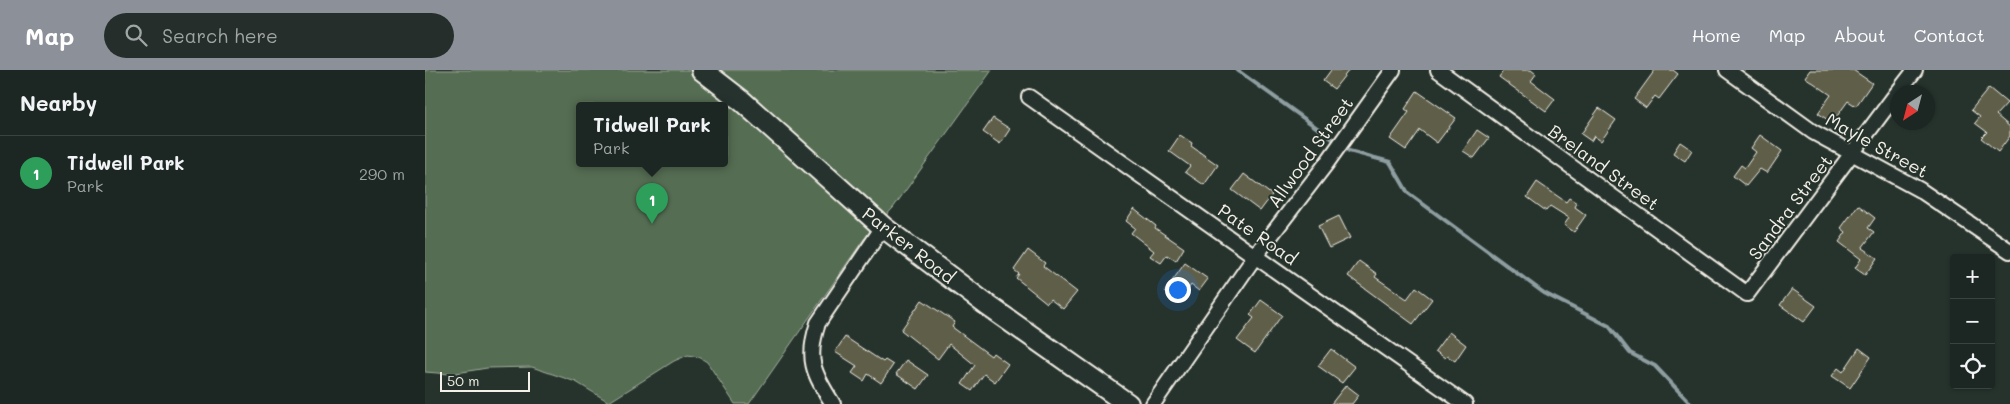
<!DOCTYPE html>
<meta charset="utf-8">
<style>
body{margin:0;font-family:Mali,sans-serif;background:#252e2a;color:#f1f3f6}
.controls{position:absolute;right:15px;bottom:15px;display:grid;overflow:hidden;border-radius:5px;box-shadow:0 1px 4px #0004}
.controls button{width:45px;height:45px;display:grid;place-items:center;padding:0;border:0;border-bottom:1px solid #3a4340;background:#1c2622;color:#f1f3f6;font:25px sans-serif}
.compass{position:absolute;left:1465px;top:15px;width:45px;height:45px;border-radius:50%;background:#1c2622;box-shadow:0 1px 4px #0004;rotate:216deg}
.scale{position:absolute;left:15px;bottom:12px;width:90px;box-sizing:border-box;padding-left:5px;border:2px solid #f4f1e8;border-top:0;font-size:14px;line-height:18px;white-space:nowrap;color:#f4f1e8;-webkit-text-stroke:4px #26332d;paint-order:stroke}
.you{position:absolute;left:752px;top:219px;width:18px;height:18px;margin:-12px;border:4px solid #fff;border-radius:50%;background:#1a73e8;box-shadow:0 0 0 8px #1a73e833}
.badge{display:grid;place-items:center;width:32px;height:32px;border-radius:50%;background:#8c9099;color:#fff;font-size:16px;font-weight:700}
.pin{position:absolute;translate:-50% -41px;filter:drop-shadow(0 1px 2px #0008)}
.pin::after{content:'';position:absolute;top:26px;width:18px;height:15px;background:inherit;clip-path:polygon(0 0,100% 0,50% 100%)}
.popup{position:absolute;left:151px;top:32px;width:152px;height:65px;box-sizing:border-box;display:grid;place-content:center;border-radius:5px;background:#1c2622;filter:drop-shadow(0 1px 4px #0005);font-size:16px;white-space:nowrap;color:#a0a5a5}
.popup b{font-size:19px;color:#f1f3f6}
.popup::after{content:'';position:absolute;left:50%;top:100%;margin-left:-10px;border:10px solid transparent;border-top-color:#1c2622}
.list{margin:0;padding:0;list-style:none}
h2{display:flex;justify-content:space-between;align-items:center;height:65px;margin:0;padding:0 20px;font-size:21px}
h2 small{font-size:16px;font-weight:400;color:#a0a5a5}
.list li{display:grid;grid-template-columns:32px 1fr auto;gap:15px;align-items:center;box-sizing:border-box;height:75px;padding:0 20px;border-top:1px solid #3a4340}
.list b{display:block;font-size:19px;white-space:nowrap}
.list p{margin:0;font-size:16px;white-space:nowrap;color:#a0a5a5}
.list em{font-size:16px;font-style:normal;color:#a0a5a5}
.icon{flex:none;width:28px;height:28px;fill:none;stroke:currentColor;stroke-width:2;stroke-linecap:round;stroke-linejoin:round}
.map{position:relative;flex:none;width:1585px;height:334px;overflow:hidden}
header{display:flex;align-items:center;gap:30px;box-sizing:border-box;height:70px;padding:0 25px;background:#8c9099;color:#fff}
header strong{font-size:24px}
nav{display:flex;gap:28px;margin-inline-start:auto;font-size:18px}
.search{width:350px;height:45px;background:#252e2a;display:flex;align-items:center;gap:12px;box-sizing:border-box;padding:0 18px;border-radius:28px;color:#a0a5a5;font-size:19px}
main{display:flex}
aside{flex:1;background:#1c2622}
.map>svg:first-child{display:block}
.green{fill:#546d52;stroke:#a4af9d;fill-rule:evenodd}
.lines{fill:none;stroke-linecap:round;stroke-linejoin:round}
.stream{stroke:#8f9ea1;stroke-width:4}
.building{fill:#5f5f4a;stroke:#f4f1e8}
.minor-casing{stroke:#f4f1e8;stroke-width:18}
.secondary-casing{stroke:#f4f1e8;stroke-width:24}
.minor{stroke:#26332d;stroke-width:14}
.secondary{stroke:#26332d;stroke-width:20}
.labels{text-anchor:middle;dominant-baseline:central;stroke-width:4;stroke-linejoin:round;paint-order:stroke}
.street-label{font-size:18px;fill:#f4f1e8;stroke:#26332d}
</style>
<header>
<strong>Map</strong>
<div class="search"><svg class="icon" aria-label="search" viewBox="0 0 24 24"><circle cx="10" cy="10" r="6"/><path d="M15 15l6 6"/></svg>Search here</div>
<nav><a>Home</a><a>Map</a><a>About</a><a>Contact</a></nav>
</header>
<main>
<aside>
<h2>Nearby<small></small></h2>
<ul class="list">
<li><span class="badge" style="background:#2e9e5b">1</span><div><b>Tidwell Park</b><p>Park</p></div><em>290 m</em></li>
</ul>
</aside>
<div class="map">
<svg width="1585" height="334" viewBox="0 0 1585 334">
<rect width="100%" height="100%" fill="#26332d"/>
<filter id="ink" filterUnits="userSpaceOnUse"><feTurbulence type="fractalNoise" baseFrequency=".02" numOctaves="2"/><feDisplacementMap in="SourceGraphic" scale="10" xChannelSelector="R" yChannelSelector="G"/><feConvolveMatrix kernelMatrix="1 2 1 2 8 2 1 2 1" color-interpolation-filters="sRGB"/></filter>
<g filter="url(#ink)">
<path class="green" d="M0,0h567l-99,138 -29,31 -115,165h-14l-28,-42 -8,-5 -11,-2 -14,6 -65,41 -33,-20 -44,-15 -45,1 -37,6 -25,-2zM154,35h146v58h-146z"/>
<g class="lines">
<path class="stream" d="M812,0l112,81 41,11 18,31 136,100 65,33 21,27 25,13 36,38"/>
</g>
<g class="building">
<path d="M906,0h18l-15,19 -11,-8z"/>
<path d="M1079,0h27l5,4 -5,7 24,18 -9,12 -47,-34z"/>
<path d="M1230,0h18l5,4 -19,25 -4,-3 -9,12 -12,-9z"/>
<path d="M1385,0h43l19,13 -16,23 -8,-5 -16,22 -14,-10 13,-18 -26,-18z"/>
<path d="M1564,18l18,15 -11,12 14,12v9l-12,16 -17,-14 6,-6 -12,-9 5,-6 -9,-7z"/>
<path d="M992,21l39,27 -19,25 -17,-13 -14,20 -16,-11 19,-27 -4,-3z"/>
<path d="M1174,38l17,12 -15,21 -7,-5 -3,5 -10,-7z"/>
<path d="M568,48l17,11 -10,15 -17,-12z"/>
<path d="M1052,60l12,8 -15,20 -11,-7z"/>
<path d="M755,65l12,8 -1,3 27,19 -14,20 -19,-13 5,-6 -21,-15z"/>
<path d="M1335,65l22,16 -15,22 -7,-4 -14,17 -13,-10 8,-11 4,3 11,-16 -5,-4z"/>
<path d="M1255,72l12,8 -7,11 -12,-8z"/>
<path d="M819,104l28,21 -12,16 -28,-21z"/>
<path d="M1112,112l29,20 3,-4 8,5 -2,4 11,8 -12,17 -10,-7 5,-7 -19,-12 -4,5 -19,-14z"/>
<path d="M1433,135l17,13 -7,10 6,4 -12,16 15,10 -12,17 -10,-7 6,-9 -22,-17 7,-10 -5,-4z"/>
<path d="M709,139l22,17 -1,2 29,20 -8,13 -9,-6 -6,8 -11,-7 4,-5 -23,-18 4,-5 -9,-7z"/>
<path d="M914,146l11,22 -21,10 -11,-22z"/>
<path d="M603,180l17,13 -2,3 34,26 -14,17 -13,-10 -3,4 -31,-25 3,-4 -5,-4z"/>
<path d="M934,191l18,13 -2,3 32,22 9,-12 16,12 -19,25 -65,-48z"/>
<path d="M760,193l23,16 -9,12 -8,-6 -12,17 -14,-11z"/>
<path d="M1367,219l24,17 -12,16 -24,-17z"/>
<path d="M497,230l33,22 -3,5 39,29 2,-3 15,11 -13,18 -11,-8 -12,17 -10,-7 13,-19 -26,-21 -11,15 -37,-29z"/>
<path d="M836,230l21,15 -27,38 -18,-13 17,-22 -4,-3z"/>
<path d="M1024,262l17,13 -11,16 -8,-5 -2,2 -10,-7z"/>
<path d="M420,267l38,25 2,-2 8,5 -12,18 -13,-9 -4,7 -12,-8 5,-7 -22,-14z"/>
<path d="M1434,278l12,9 -21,31 -18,-12 6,-8 5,4z"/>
<path d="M906,279l24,18 -13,16 -24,-17z"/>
<path d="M481,290l22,15 -10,14 -22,-15z"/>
<path d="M921,315l13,10 -7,9h-21z"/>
</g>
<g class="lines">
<defs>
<g id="minor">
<path d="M1013,0l309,224 150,-201"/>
<path d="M1302,0l86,62 107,58 90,61"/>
<path d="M1473,22l17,-22"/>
<path d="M604,27l436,307"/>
<path d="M408,334c-20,-31 -27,-45 -15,-81l65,-96"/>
<path d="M728,334l103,-149 70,-91 67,-94"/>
</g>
<path id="secondary" d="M277,0l40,31 141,126 104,78 141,99"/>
</defs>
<use href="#minor" class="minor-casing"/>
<use href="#secondary" class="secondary-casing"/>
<use href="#minor" class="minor"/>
<use href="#secondary" class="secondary"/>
</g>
</g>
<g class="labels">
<g class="street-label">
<text transform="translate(1452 75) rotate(29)">Mayle Street</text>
<text transform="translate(885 82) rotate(-54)">Allwood Street</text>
<text transform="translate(1179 97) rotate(36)">Breland Street</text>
<text transform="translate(1365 137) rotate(-53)">Sandra Street</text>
<text transform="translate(833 164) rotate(35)">Pate Road</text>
<text transform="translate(484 175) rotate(38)">Parker Road</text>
</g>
</g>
</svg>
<div class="controls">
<button>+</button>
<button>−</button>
<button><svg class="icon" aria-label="locate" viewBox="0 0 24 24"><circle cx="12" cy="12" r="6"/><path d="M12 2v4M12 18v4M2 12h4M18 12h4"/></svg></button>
</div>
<svg class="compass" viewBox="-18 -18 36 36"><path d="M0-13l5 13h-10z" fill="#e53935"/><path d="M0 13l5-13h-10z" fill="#a0a5a5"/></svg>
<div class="scale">50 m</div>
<div class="you"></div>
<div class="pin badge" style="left:227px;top:154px;background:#2e9e5b">1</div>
<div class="popup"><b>Tidwell Park</b>Park</div>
</div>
</main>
